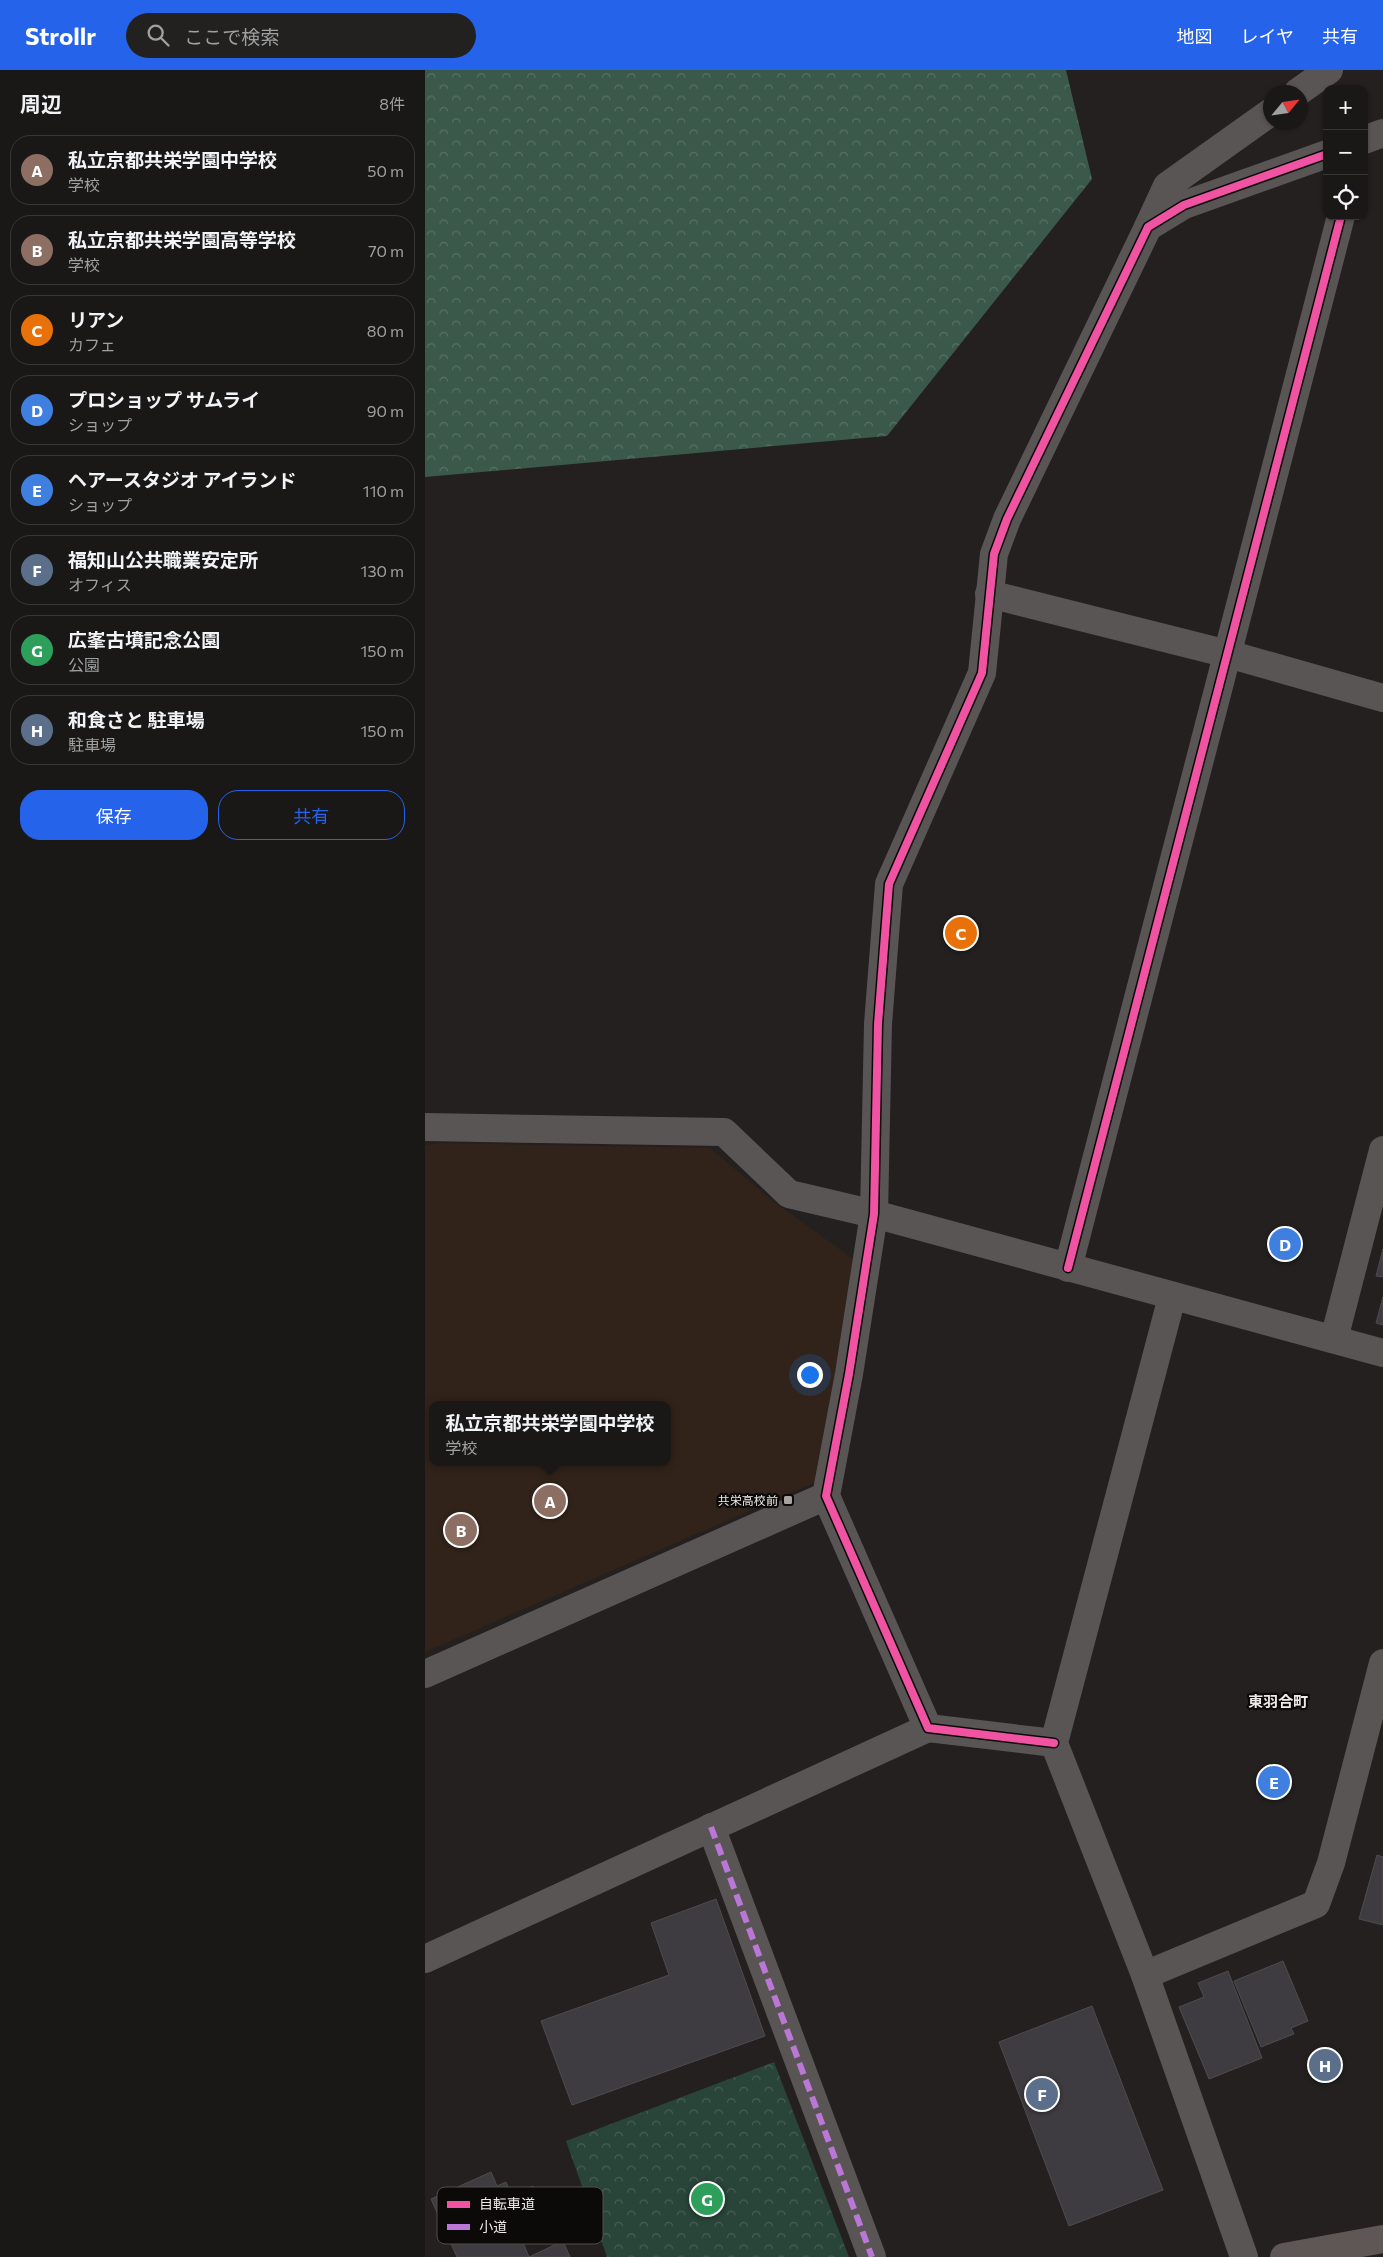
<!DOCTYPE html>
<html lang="ja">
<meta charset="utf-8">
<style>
body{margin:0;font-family:Commissioner,"Noto Sans JP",sans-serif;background:#232120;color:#f1f3f6}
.controls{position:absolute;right:15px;top:15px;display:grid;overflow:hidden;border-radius:10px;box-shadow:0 1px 4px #0004}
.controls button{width:45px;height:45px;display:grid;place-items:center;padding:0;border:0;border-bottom:1px solid #383736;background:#1a1817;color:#f1f3f6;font:25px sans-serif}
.compass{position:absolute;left:838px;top:15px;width:45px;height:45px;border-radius:50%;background:#1a1817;box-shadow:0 1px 4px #0004;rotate:61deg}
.you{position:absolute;left:384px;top:1304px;width:18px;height:18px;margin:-12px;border:4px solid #fff;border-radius:50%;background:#1a73e8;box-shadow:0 0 0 8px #1a73e833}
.badge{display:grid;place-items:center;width:32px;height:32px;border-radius:50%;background:#2563eb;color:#fff;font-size:16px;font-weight:700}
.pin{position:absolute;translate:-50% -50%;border:2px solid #fff;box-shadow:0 1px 5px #0006}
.popup{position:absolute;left:4px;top:1331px;width:242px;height:65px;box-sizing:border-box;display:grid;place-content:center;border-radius:10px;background:#1a1817;filter:drop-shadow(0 1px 4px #0005);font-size:16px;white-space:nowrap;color:#9fa0a1}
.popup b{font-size:19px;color:#f1f3f6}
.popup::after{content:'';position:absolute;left:50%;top:100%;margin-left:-10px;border:10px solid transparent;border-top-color:#1a1817}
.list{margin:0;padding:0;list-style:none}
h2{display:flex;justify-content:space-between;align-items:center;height:65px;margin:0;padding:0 20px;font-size:21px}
h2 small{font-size:16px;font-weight:400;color:#9fa0a1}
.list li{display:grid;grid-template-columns:32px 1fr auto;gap:15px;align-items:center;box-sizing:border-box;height:70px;margin:0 10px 10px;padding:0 10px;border:1px solid #383736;border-radius:20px}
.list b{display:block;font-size:19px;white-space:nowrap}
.list p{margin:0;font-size:16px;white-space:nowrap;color:#9fa0a1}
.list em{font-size:16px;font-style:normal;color:#9fa0a1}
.actions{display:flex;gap:10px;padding:15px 20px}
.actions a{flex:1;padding:11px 0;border:1px solid #2563eb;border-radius:20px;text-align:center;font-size:18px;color:#2563eb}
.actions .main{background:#2563eb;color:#fff}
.icon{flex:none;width:28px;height:28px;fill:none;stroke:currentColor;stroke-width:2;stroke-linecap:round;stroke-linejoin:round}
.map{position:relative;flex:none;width:958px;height:2187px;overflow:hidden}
header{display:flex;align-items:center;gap:30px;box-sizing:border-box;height:70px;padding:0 25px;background:#2563eb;color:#fff}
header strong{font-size:24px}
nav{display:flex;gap:28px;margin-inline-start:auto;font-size:18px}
.search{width:350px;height:45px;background:#232120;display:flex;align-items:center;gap:12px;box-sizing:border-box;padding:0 18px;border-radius:28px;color:#9fa0a1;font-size:19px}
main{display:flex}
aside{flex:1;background:#1a1817}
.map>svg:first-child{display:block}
.education{fill:#31231a;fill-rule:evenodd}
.forest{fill:url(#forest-crowns)}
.park{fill:url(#park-crowns)}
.building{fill:#3f3c41;stroke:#4e4c4d}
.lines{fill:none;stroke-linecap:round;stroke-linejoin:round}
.street{stroke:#5a5555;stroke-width:28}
.secondary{stroke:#5e5756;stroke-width:28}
.quiet{stroke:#ba77d6;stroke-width:6;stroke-dasharray:12 6;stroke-linecap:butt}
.cycleway-casing{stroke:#0c0a09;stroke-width:11}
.cycleway{stroke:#f153a3;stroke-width:8}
.poi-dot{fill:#a7a3a2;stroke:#0c0a09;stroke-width:2}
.labels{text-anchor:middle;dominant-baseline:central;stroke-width:4.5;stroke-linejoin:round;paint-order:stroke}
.poi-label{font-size:12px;fill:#eee9e8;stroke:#0c0a09;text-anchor:end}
.quarter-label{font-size:15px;font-weight:bold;fill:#eee9e8;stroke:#0c0a09}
.key{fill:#0c0a09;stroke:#504d4c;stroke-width:1}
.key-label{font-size:14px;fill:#eee9e8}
</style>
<header>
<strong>Strollr</strong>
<div class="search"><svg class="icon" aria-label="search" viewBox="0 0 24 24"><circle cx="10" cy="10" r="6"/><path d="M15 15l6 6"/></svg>ここで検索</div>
<nav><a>地図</a><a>レイヤ</a><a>共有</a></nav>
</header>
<main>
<aside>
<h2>周辺<small>8件</small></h2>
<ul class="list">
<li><span class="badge" style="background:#8d6e63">A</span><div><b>私立京都共栄学園中学校</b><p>学校</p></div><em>50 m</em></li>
<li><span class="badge" style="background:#8d6e63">B</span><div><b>私立京都共栄学園高等学校</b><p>学校</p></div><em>70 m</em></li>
<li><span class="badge" style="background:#e8710a">C</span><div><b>リアン</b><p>カフェ</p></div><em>80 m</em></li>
<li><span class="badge" style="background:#3f7fe0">D</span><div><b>プロショップ サムライ</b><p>ショップ</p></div><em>90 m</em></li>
<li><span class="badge" style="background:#3f7fe0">E</span><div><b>ヘアースタジオ アイランド</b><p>ショップ</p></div><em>110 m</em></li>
<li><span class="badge" style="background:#5c6f8a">F</span><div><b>福知山公共職業安定所</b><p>オフィス</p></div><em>130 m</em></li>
<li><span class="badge" style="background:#2e9e5b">G</span><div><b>広峯古墳記念公園</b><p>公園</p></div><em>150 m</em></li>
<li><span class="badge" style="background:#5c6f8a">H</span><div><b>和食さと 駐車場</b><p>駐車場</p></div><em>150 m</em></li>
</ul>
<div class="actions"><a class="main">保存</a><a>共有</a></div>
</aside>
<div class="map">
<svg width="958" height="2187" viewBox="0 0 958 2187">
<defs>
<pattern id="forest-crowns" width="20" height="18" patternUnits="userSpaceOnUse" patternTransform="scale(1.25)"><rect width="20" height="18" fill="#3b594b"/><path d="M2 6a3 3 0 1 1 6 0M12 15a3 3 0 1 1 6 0" fill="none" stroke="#587165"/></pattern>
<pattern id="park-crowns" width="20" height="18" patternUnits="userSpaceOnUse" patternTransform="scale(1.25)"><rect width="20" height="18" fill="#294438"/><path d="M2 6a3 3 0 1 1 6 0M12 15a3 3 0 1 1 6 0" fill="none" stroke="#485f55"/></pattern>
</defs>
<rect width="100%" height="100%" fill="#23201f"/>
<path class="education" d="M14,1073l271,5 63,53 83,60 -40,221 -391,170v-507zM8,1335h234v57h-234z"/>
<path class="forest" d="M0,0h641l26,109 -205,257 -462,41z"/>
<path class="park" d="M349,1992l75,195h-242l-41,-116z"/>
<g class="building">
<path d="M958,1179v28l-7,-1z"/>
<path d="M958,1227v28l-7,-2z"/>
<path d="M952,1785l6,2v68l-24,-6z"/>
<path d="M291,1829l49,137 -193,69 -31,-84 128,-46 -18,-52z"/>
<path d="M858,1891l25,60 -17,7 3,6 -33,13 -27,-66z"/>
<path d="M803,1901l34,87 -53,21 -30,-72 25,-10 -6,-14z"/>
<path d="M667,1936l71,184 -94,36 -70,-184z"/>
<path d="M66,2102l6,14 9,-4 6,14 21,-10 12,28 -21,9 6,13 -8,4 7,17 34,-16 7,16h-113l-26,-58z"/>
</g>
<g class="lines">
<g class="street">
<path d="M873,22l31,-22"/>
<path d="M939,70l19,-7"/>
<path d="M723,157l19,-41 104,-74"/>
<path d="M564,524l239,60 155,44"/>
<path d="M0,1057l299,5 65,62 85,20 509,139"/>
<path d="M643,1198l273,-1052"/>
<path d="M747,1227l-118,446 91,232 99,282"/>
<path d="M909,1269l49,-189"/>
<path d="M0,1604l401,-178"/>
<path d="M629,1673l-126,-15 -102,-232 23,-122 25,-160 4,-190 11,-140 93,-211 12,-119 13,-35 141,-292 36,-22 143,-51"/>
<path d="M286,1757l161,430"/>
<path d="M0,1889l503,-231"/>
<path d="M720,1905l171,-71 15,-41 52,-200"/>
</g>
<path class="secondary" d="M859,2187l99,-18"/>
<path class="quiet" d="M286,1757l161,430"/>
<defs>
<g id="cycleway">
<path d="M643,1198l273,-1052"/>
<path d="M629,1673l-126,-15 -102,-232 23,-122 25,-160 4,-190 11,-140 93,-211 12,-119 13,-35 141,-292 36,-22 143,-51"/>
</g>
</defs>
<use href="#cycleway" class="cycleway-casing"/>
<use href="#cycleway" class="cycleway"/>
</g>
<rect class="poi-dot" x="358" y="1425" width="10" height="10" rx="2.5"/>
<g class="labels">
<g class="poi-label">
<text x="353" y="1430">共栄高校前</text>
</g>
<g class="quarter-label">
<text x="853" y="1631">東羽合町</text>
</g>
</g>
<rect x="12" y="2117" width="166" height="57" rx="8" class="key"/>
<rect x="22" y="2131" width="23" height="7" fill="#f153a3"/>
<rect x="22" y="2154" width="23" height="6" fill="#ba77d6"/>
<g class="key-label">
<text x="54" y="2139">自転車道</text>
<text x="54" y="2162">小道</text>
</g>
</svg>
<div class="controls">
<button>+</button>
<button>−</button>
<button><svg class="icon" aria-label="locate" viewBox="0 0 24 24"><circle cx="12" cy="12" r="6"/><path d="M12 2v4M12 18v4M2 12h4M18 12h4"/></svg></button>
</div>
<svg class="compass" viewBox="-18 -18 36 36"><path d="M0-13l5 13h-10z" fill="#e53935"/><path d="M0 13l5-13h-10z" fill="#9fa0a1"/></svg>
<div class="you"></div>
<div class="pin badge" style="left:125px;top:1431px;background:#8d6e63">A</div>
<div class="popup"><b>私立京都共栄学園中学校</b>学校</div>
<div class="pin badge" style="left:36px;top:1460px;background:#8d6e63">B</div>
<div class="pin badge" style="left:536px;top:863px;background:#e8710a">C</div>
<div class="pin badge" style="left:860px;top:1174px;background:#3f7fe0">D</div>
<div class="pin badge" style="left:849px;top:1712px;background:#3f7fe0">E</div>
<div class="pin badge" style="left:617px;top:2024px;background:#5c6f8a">F</div>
<div class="pin badge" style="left:282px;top:2129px;background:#2e9e5b">G</div>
<div class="pin badge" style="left:900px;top:1995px;background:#5c6f8a">H</div>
</div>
</main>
